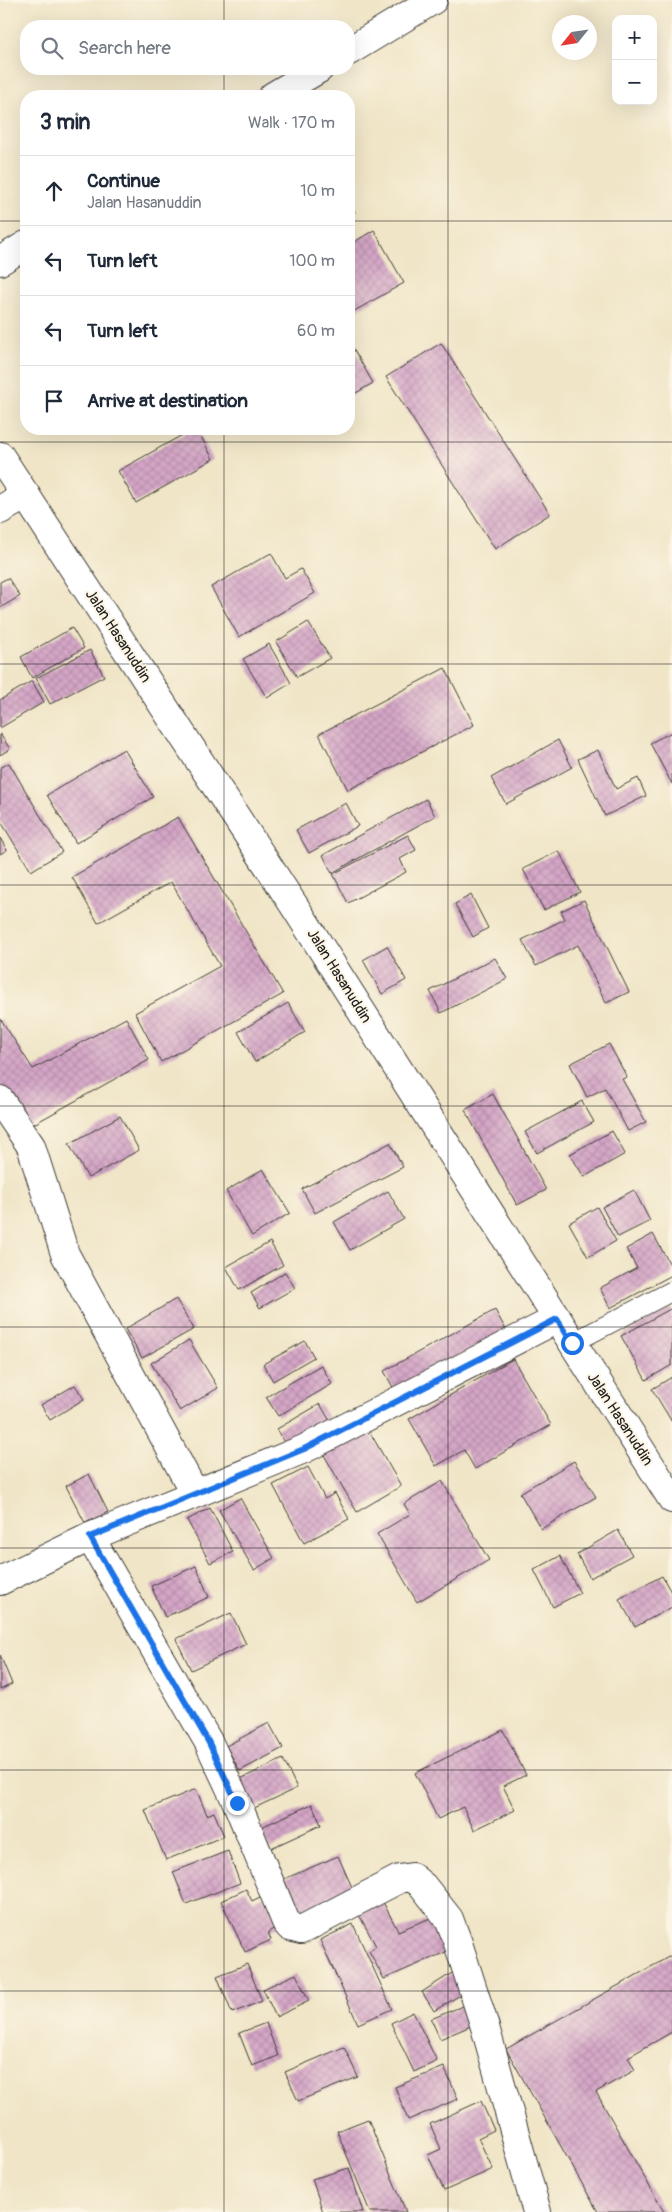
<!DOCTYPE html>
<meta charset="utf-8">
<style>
body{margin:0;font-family:Pangolin,sans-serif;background:#f6f6f7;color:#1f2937}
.controls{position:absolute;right:15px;top:15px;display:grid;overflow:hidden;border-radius:10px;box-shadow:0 5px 20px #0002}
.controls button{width:45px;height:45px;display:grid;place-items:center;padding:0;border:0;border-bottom:1px solid #e0e1e3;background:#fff;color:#1f2937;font:25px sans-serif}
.compass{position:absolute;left:552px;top:15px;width:45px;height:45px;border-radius:50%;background:#fff;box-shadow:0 5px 20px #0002;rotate:240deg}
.stop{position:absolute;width:15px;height:15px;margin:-11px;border:4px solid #1a73e8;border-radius:50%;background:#fff}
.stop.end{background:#1a73e8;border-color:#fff;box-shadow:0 1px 5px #0008}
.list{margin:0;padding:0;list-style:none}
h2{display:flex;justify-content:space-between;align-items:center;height:65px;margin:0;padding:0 20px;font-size:21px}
h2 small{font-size:16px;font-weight:400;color:#747a83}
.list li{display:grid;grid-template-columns:32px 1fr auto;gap:15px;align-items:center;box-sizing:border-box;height:70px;padding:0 20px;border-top:1px solid #e0e1e3}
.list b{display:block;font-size:19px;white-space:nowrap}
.list p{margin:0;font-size:16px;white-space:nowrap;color:#747a83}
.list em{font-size:16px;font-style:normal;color:#747a83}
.icon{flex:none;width:28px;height:28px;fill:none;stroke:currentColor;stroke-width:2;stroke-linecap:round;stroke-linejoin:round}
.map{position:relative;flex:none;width:672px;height:2212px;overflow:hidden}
.search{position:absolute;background:#fff;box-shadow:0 5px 20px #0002;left:20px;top:20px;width:335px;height:55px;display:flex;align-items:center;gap:12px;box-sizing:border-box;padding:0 18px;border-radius:20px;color:#747a83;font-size:19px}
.panel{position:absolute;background:#fff;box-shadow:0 5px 20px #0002;left:20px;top:90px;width:335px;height:345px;border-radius:20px}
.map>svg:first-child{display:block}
.building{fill:url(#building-cross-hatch)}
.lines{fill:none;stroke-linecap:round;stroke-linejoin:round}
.lane-casing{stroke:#3c3a36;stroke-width:21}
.street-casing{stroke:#3c3a36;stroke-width:30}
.secondary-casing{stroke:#3c3a36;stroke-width:30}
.lane{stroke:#fff;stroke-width:19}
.street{stroke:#fff;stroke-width:28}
.secondary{stroke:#fff;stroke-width:28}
.route{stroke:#1a73e8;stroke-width:6}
.grid{fill:none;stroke:#1c1c1c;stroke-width:1;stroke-opacity:0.55}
.labels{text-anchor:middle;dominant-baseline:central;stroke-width:4;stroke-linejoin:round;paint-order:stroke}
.street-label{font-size:15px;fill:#1c1c1c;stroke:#fcf5e5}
</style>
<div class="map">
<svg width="672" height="2212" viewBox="0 0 672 2212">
<defs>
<pattern id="building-cross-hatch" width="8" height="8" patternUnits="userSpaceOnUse" patternTransform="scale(1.25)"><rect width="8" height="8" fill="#d4a5c6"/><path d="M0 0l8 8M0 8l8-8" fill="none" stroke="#b58daa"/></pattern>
</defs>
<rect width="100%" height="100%" fill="#fcf5e5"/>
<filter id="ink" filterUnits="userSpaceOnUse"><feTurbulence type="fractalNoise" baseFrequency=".02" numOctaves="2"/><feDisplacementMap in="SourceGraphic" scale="10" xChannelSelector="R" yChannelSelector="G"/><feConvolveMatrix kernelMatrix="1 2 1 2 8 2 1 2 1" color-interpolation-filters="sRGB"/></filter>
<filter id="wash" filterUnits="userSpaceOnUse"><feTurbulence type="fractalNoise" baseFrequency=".0096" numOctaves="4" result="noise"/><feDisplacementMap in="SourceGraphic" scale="20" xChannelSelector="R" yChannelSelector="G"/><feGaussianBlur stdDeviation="1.12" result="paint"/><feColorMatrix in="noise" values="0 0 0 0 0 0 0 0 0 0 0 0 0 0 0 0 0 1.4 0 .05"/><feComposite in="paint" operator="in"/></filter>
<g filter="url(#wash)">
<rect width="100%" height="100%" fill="#f0e5c7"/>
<g id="blocks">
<g class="building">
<path d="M349,201l6,11 -6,4z"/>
<path d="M374,230l30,53 -55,31v-69z"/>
<path d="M349,341l24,42 -24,14z"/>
<path d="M441,343l109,171 -55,35 -109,-172z"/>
<path d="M193,429h4l16,30 -77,44 -18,-32z"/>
<path d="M271,553l14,25 16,-9 14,24 -76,44 -28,-50z"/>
<path d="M8,578l12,18 -20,12v-26z"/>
<path d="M308,622l22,36 -33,19 -21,-35z"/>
<path d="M72,628l12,20 -52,30 -11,-21z"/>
<path d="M269,644l22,39 -24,15 -24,-39z"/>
<path d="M90,650l14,26 -54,28 -14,-26z"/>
<path d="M445,668l29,57 -126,65 -29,-56z"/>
<path d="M32,681l12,21 -44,26v-28z"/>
<path d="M672,732v52l-22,-41z"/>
<path d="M0,734l10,15 -10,6z"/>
<path d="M558,740l14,27 -66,37 -15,-26z"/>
<path d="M124,749l29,48 -77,46 -29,-48z"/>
<path d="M598,750l18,39 22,-11 8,18 -41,20 -27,-57z"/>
<path d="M9,763l53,89 -31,19 -31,-51v-52z"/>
<path d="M426,799l9,17 -103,57 -9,-18z"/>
<path d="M346,803l12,23 -49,27 -13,-23z"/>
<path d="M178,817l105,177 -122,68 -26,-49 85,-47 -49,-84 -73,41 -26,-46z"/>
<path d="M408,835l8,15 -16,9 6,13 -58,31 -15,-29z"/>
<path d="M0,838l7,12 -7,4z"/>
<path d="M559,851l21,41 -36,18 -21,-41z"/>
<path d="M471,895l17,33 -15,9 -18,-33z"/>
<path d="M584,900l45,92 -23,11 -28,-58 -42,21 -14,-26 43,-21 -4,-8z"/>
<path d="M387,946l19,34 -24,14 -19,-34z"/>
<path d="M495,958l12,21 -66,34 -11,-22z"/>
<path d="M288,1003l17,29 -50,30 -17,-30z"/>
<path d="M0,1018l33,51 93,-51 23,42 -126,70 -23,-35z"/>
<path d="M609,1044l18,33 -5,2 24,43 -18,9 -23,-43 -18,9 -17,-33z"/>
<path d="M493,1094l53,96 -29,15 -52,-95z"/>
<path d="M582,1101l12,21 -57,31 -12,-21z"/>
<path d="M120,1116l19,34 -51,28 -19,-34z"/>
<path d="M612,1131l13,23 -41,23 -14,-23z"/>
<path d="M390,1143l13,24 -88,46 -13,-24z"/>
<path d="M263,1169l27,44 -38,23 -26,-45z"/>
<path d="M634,1190l16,31 -32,16 -16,-30z"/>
<path d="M388,1191l16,28 -54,31 -16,-28z"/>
<path d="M597,1207l19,34 -28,16 -19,-34z"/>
<path d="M653,1234l19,34v7l-62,33 -10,-20 37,-20 -11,-19z"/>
<path d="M270,1242l13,23 -44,25 -13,-23z"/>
<path d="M285,1272l10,16 -35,20 -9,-15z"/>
<path d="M176,1299l18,30 -52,29 -17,-29z"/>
<path d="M672,1308v57l-26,15 -25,-44z"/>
<path d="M495,1310l11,20 -111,61 -11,-20z"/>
<path d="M189,1340l29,48 -38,23 -29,-48z"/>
<path d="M305,1341l9,16 -41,24 -10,-17z"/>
<path d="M513,1359l38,66 -76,44 -11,-19 -28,16 -27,-47z"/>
<path d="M321,1365l11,19 -54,32 -12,-19z"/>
<path d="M672,1377v45l-20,-33z"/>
<path d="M75,1385l9,14 -34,21 -9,-15z"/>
<path d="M320,1404l10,17 -43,25 -10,-17z"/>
<path d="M368,1429l33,57 -44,26 -33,-57z"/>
<path d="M574,1461l22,36 -55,32 -21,-36z"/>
<path d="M308,1467l17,32 10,-6 14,26 -45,24 -31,-58z"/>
<path d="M89,1474l19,38 -23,11 -19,-37z"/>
<path d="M442,1481l47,79 -72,42 -40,-68 33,-20 -6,-10z"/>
<path d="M240,1498l34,60 -20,12 -35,-60z"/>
<path d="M210,1508l23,44 -23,11 -23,-43z"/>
<path d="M618,1530l14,25 -42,23 -13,-24z"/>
<path d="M560,1556l20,37 -27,14 -19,-37z"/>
<path d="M196,1566l13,31 -44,20 -14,-31z"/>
<path d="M662,1576l10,18v13l-37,20 -16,-28z"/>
<path d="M231,1613l15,31 -55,26 -15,-31z"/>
<path d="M0,1655l12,29 -12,6z"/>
<path d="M269,1723l14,25 -43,23 -14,-25z"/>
<path d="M503,1730l23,45 -23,11 12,24 -41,20 -11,-23 -25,12 -23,-46z"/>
<path d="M283,1759l14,29 -47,22 -14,-29z"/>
<path d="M196,1789l11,26 7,-3 10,24 -58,24 -21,-50z"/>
<path d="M312,1804l9,21 -52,24 -10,-21z"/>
<path d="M228,1851l12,32 -54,21 -13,-32z"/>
<path d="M338,1856l17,38 -62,26 -16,-38z"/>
<path d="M246,1889l6,12 12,-6 15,31 -11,6 3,8 -26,12 -24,-51z"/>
<path d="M383,1902l15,29 35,-14 15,34 -64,28 -15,-28 7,-5 -18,-33z"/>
<path d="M353,1924l39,85 -34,15 -38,-84z"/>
<path d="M672,1955v77l-44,25 7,13 -39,22 68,120h-66l-92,-163z"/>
<path d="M247,1964l15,37 -30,12 -15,-37z"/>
<path d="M460,1968l12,20 -38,23 -12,-19z"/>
<path d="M296,1974l13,27 -33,16 -13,-28z"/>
<path d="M470,2003l8,20 -38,16 -9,-20z"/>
<path d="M413,2012l24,49 -23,11 -23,-49z"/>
<path d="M266,2023l12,33 -26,10 -13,-33z"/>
<path d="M344,2047l14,30 -60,24 -13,-29z"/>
<path d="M444,2067l14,32 -50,21 -13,-33z"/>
<path d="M481,2101l13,29 -16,8 15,31 -49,22 -16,-36 13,-6 -11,-25z"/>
<path d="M368,2119l38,93h-36l-33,-81z"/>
<path d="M349,2168l14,44h-40l-11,-33z"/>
</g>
</g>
</g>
<g filter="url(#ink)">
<use href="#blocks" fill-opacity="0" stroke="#3c3a36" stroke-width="1"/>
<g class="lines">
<defs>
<path id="lane" d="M572,1343l100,-52"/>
<g id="street">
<path d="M349,51l84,-51"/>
<path d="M273,96l46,-27"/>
<path d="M0,261l26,-16"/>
<path d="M0,510l26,-15"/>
<path d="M0,1100l31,46 34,108 129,238"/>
<path d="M90,1537l119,206 28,60 49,119 4,5 11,3 98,-51 13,-2 11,9 26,33 9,24 27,84 52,185"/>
<path d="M0,1581l90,-44 214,-88 253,-130"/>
</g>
<path id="secondary" d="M0,456l295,451 377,592"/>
</defs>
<use href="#lane" class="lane-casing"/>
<use href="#street" class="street-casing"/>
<use href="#secondary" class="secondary-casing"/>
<use href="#lane" class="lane"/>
<use href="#street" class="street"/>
<use href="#secondary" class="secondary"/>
</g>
</g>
<g class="lines" filter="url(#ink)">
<path class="route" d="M237,1803l-28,-60 -119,-206 214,-88 253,-130 15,24"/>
</g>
<path class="grid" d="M224,0v26M448,0v2212M224,69v27M0,221h26M349,221h323M224,429v1783M0,442h672M0,664h672M0,885h672M0,1106h672M0,1327h672M0,1548h672M0,1770h672M0,1991h672"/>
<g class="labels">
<g class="street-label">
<text transform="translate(118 636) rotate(57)">Jalan Hasanuddin</text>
<text transform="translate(339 976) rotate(58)">Jalan Hasanuddin</text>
<text transform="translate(620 1419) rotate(57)">Jalan Hasanuddin</text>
</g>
</g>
</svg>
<div class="controls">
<button>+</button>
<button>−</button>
</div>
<svg class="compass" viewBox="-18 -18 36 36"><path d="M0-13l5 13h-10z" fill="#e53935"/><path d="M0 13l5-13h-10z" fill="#747a83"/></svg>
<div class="stop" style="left:572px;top:1343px"></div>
<div class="stop end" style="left:237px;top:1803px"></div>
<div class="search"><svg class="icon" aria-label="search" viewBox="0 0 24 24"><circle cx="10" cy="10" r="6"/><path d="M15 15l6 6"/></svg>Search here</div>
<section class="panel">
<h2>3 min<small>Walk · 170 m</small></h2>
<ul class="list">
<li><svg class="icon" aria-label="ahead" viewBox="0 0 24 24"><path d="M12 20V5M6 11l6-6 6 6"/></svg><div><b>Continue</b><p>Jalan Hasanuddin</p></div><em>10 m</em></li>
<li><svg class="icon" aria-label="left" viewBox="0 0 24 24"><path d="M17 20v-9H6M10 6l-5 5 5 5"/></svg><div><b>Turn left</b></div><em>100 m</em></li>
<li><svg class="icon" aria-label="left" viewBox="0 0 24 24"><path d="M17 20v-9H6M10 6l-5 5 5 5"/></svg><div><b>Turn left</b></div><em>60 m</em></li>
<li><svg class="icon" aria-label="arrive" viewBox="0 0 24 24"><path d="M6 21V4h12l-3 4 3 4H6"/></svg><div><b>Arrive at destination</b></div></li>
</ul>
</section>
</div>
